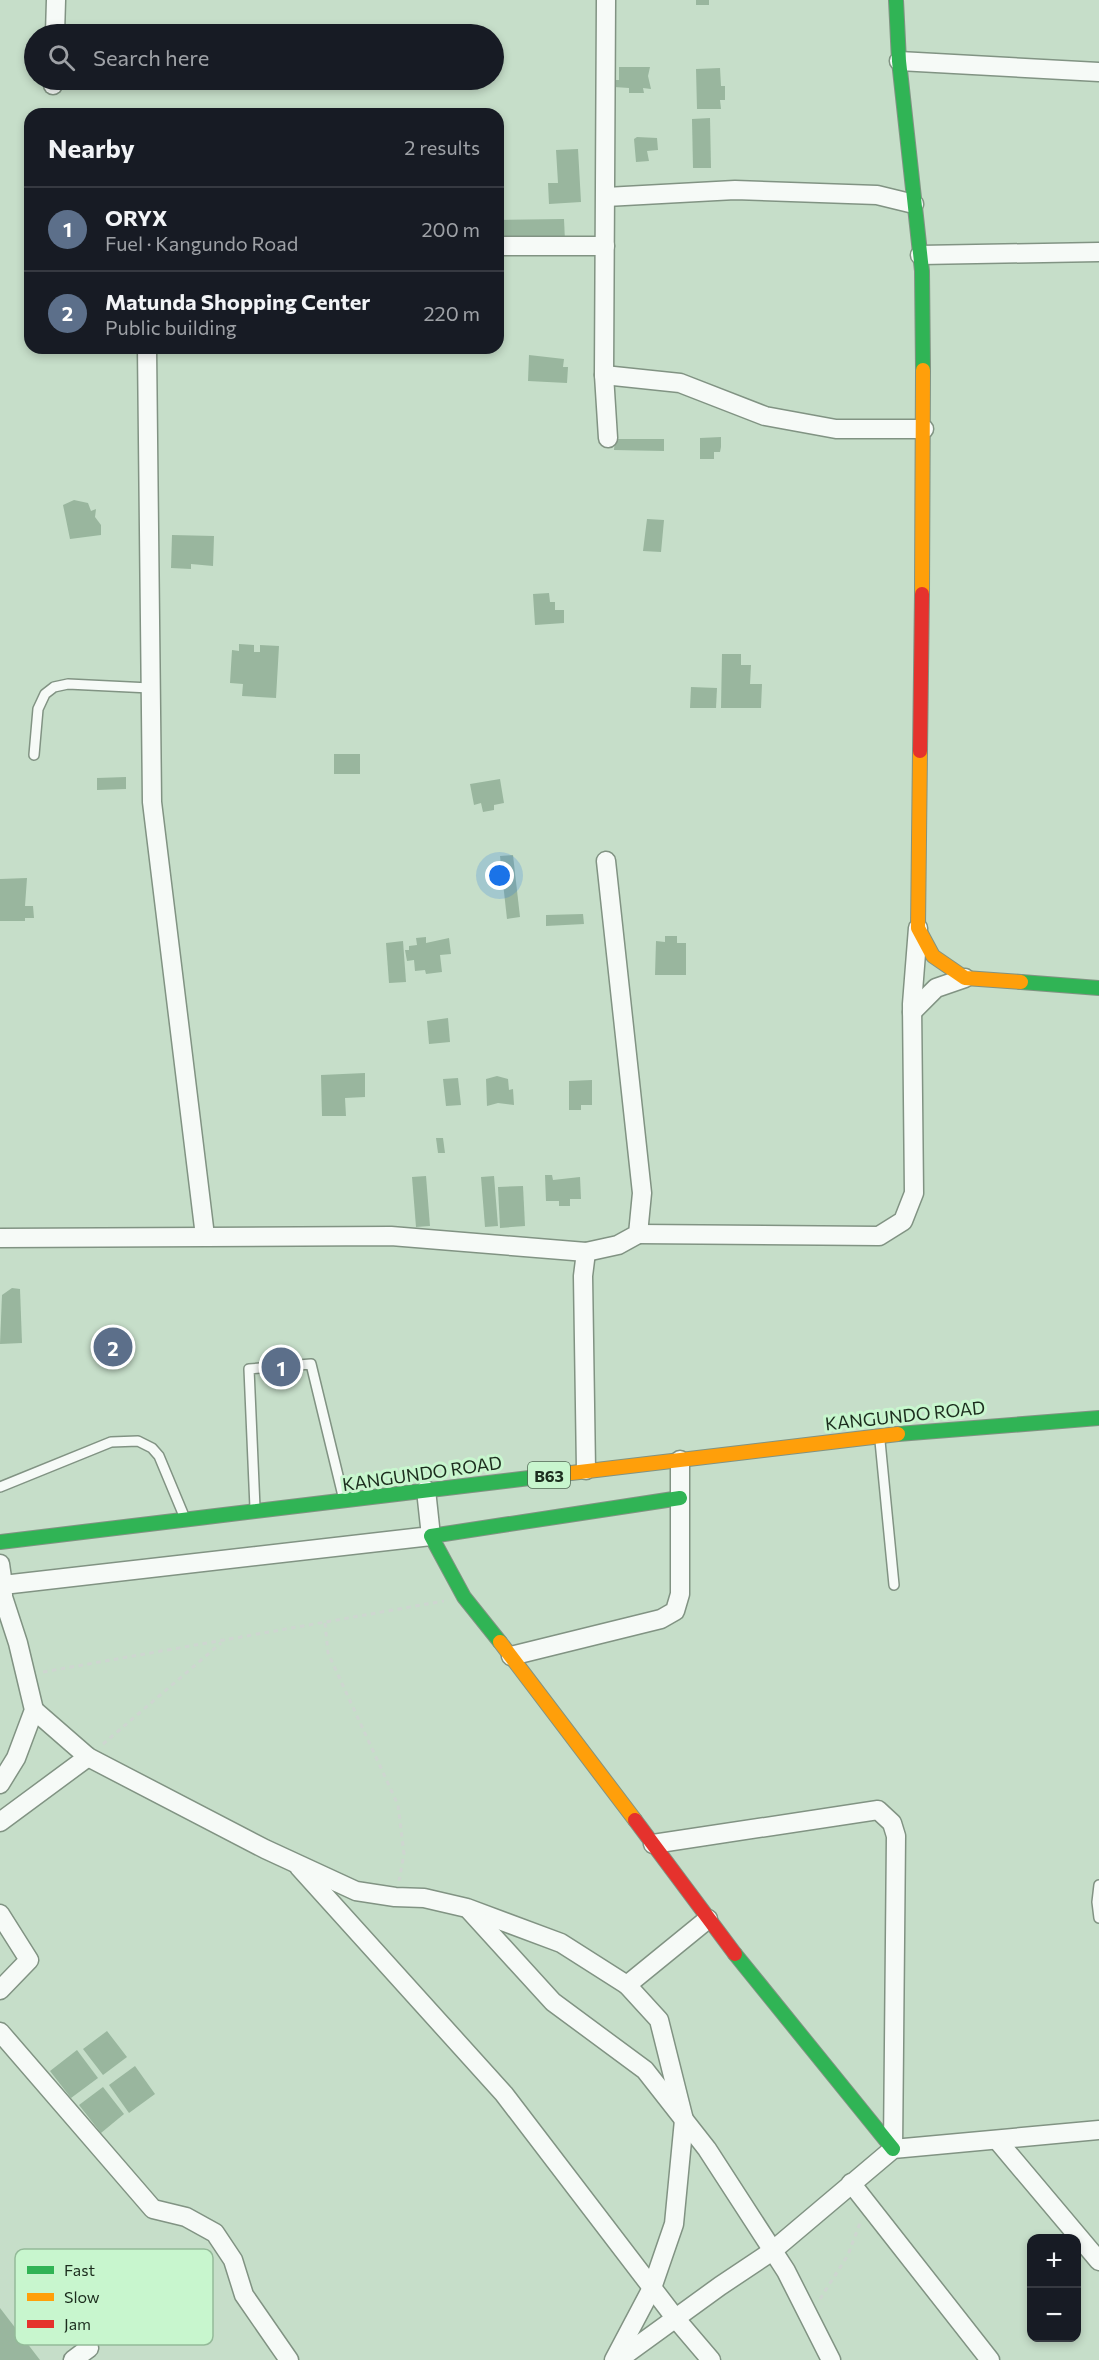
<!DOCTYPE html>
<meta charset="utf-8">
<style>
body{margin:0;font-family:Commissioner,sans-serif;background:#20242c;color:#f1f3f6}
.controls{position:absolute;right:18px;bottom:18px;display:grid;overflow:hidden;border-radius:12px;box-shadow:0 3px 9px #0003}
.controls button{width:54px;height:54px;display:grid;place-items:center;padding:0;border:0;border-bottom:2px solid #363941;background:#171b24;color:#f1f3f6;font:30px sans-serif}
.you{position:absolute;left:500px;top:876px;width:21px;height:21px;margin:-15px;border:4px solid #fff;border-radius:50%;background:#1a73e8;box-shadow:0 0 0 9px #1a73e833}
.badge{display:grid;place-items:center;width:39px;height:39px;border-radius:50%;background:#586b5a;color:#fff;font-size:20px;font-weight:700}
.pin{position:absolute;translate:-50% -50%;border:3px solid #fff;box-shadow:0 2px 6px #0006}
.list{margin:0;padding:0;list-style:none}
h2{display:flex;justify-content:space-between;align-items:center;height:78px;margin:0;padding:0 24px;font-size:26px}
h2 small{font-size:20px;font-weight:400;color:#9ea1a6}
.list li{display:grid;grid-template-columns:39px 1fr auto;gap:18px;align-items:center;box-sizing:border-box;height:84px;padding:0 24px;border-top:2px solid #363941}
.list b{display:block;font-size:22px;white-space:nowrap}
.list p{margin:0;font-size:20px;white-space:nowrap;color:#9ea1a6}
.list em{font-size:20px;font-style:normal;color:#9ea1a6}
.icon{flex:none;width:33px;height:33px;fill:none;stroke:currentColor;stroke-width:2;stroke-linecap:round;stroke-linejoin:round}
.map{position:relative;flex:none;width:1099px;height:2360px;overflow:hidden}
.search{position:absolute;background:#171b24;box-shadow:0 3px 9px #0003;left:24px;top:24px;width:480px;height:66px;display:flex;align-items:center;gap:15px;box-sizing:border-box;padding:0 21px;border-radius:33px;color:#9ea1a6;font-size:22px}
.panel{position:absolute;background:#171b24;box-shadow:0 3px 9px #0003;left:24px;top:108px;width:480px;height:246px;border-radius:18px}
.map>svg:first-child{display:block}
.building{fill:#99b69e}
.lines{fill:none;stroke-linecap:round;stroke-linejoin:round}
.lane-casing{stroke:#819383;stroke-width:12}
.street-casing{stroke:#819383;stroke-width:21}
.fast-casing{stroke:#819383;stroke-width:16}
.slow-casing{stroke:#819383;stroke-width:16}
.jam-casing{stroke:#819383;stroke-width:16}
.path{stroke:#ced6d0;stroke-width:3;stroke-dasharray:4.5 4.5;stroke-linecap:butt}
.lane{stroke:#f6faf7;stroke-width:9}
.street{stroke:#f6faf7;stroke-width:18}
.fast{stroke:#30b455;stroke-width:14}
.slow{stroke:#ff9f0a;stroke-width:14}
.jam{stroke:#e5322d;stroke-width:14}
.labels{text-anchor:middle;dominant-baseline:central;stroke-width:6;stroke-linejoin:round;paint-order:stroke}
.shield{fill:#c8f6ce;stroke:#506953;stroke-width:1.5}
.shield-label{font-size:16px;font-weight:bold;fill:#1c2d1e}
.street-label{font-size:18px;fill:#1c2d1e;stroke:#c8f6ce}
.key{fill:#c8f6ce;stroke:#94ba99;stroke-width:1.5}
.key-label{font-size:16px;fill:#1c2d1e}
</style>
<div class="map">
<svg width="1099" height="2360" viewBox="0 0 1099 2360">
<rect width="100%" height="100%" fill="#c6dec9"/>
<g class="building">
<rect x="696" y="0" width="13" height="5"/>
<path d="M173,27l22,1v6h-22z"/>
<path d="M619,67h31l-2,9 3,13 -8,-1 1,5h-15v-5l-15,-1v-7h5z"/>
<path d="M720,68l1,18h4v14h-5l1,9h-24l-1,-40z"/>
<path d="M710,118l1,50h-18l-1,-49z"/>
<path d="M637,137l20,1 1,12 -11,1 2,10 -13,1 -2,-23z"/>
<path d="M578,149l3,53 -32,2 -1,-21h10l-2,-33z"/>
<path d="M564,219l1,22 -67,2v-23z"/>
<path d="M529,355l35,4 -1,8h5l-1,16 -39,-2z"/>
<path d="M721,437v10l-1,5h-6v7h-14v-21z"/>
<path d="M615,439h49v12l-50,-1z"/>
<path d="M74,500l14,3 3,8 5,-2 -1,8 6,8v10l-31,4 -7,-34z"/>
<path d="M647,519l17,1 -3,32 -18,-1z"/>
<path d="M172,535l42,1 -1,30 -22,-2v5l-20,-1z"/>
<path d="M549,593l1,9h5v8h9v13l-29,2 -2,-31z"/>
<path d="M239,644l15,1v7h6v-7l19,1 -3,52 -34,-2 1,-12 -13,-1 2,-33 7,1z"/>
<path d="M722,654h19v11h10l-1,19h12l-1,24h-40z"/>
<path d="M691,687l26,1 -1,20h-26z"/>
<rect x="334" y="754" width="26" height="20"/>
<path d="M126,777v12l-29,1v-12z"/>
<path d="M500,779l4,24 -10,2v5l-11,2 -2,-9 -7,2 -4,-21z"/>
<path d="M513,855l7,62 -13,2 -7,-63z"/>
<path d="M27,878l-2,28h8l1,12h-9v3h-25v-42z"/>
<path d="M583,914l1,10 -38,2v-11z"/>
<path d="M665,936h12v7h9v32h-31l1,-34 9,1z"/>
<path d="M426,937v6l23,-5 2,16 -11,1 2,17 -16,2 -1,-4 -10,1 -1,-11 -7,1 -2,-11h4v-4l8,-1 -1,-7z"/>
<path d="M403,941l3,41 -17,1 -3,-40z"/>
<path d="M448,1018l2,24 -21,2 -2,-23z"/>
<path d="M365,1073v24l-20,1 1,18h-24l-1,-41z"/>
<path d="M497,1076l11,3 1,11 4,-1 1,16 -16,-2 -11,3 -1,-27z"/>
<path d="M458,1078l3,27 -15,1 -3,-27z"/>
<path d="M592,1080v25h-11v5h-12v-29z"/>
<path d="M436,1138h7l2,15h-7z"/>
<path d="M545,1175h7l1,5 27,-3 1,22h-11v7h-11v-5h-13z"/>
<path d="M426,1176l4,50 -14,1 -4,-50z"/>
<path d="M494,1176l4,50 -13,1 -4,-50z"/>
<path d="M523,1186l2,40 -25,2 -2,-41z"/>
<path d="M12,1288l8,1 2,54 -22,1 2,-49z"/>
<path d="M107,2031l20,26 -24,18 -20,-26z"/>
<path d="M77,2050l21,28 -27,20 -21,-27z"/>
<path d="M135,2066l20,28 -26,19 -20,-28z"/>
<path d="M103,2087l21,27 -23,19 -22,-28z"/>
<path d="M0,2308l40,52h-40z"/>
</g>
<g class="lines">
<defs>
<g id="lane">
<path d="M34,755l4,-46 7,-15 9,-7 14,-3 82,4"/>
<path d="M880,1441l14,144"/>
<path d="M0,1487l111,-45 27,-1 14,7 7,8 25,60"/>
<path d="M255,1508l-6,-139 62,-5 32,132"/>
<path d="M1099,1885l-2,17 2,16"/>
</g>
<g id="street">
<path d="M606,0l-2,375 4,63"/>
<path d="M55,34l1,-34"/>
<path d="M899,61l200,11"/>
<path d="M53,85v-5"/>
<path d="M606,197l129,-7 142,5 37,9"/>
<path d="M498,246h107"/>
<path d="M920,255l179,-3"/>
<path d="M147,348l5,454 53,434"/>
<path d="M604,375l76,8 85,33 71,13h88"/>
<path d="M912,1012l24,-24 29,-10"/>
<path d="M638,1234l241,2 24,-15 11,-28 -2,-189 6,-76"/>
<path d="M0,1238l391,-2 195,16 32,-7 20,-11 4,-41 -36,-332"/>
<path d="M586,1252l-3,24 3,194"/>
<path d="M0,1564l3,21"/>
<path d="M511,1656l150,-37 14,-8 5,-17v-134"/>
<path d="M34,1710l54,47 177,92 91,42 39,6 29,1 43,10 94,35 66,42 81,-66"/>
<path d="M0,1784l16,-26 18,-48 -16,-67 -15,-46v-12l428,-49 -5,-46"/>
<path d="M0,1822l88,-65"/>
<path d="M653,1844l225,-34 14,13 4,13 -3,313"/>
<path d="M299,1867l205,227 172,225 35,41"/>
<path d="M470,1911l83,91 92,68 62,79 79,122 45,89"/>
<path d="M0,1914l29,46 -29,30"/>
<path d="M0,2032l153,177 33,8 29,16 18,27 11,35 45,65"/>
<path d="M997,2140l102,121"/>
<path d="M851,2183l139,177"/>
<path d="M73,2360l16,-12"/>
<path d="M614,2360l38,-72 22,-64 10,-104 -25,-100 -32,-35"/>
<path d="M618,2360l102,-74 51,-34 122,-103 206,-19"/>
</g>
<g id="fast">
<path d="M896,0l3,61 23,210 1,99"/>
<path d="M1021,982l78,6"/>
<path d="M898,1434l201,-16"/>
<path d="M0,1542l546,-66"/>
<path d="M500,1642l-36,-45 -33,-61 249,-38"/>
<path d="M735,1954l158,195"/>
</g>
<g id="slow">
<path d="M922,594l1,-224"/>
<path d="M920,751l-2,177 15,28 32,22 56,4"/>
<path d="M546,1476l352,-42"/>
<path d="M500,1642l135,178"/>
</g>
<g id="jam">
<path d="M920,751l2,-157"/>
<path d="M635,1820l100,134"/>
</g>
</defs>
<use href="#lane" class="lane-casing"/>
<use href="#street" class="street-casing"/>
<use href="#fast" class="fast-casing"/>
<use href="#slow" class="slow-casing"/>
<use href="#jam" class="jam-casing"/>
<g class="path">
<path d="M325,1623l3,30 70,152 6,49 -5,27"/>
<path d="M43,1672l401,-71"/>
<path d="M103,1744l118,-101"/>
<path d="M820,2299l28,-44 12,-32"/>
</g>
<use href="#lane" class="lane"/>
<use href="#street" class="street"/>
<use href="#fast" class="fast"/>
<use href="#slow" class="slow"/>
<use href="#jam" class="jam"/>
</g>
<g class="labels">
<rect class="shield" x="528" y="1462" width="42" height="26" rx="4.5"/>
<g class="shield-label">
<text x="549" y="1475">B63</text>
</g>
<g class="street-label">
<text transform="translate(905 1415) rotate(-6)">KANGUNDO ROAD</text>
<text transform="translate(422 1473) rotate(-8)">KANGUNDO ROAD</text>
</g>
</g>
<rect x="15" y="2249" width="198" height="96" rx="9" class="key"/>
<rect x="27" y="2266" width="27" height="8" fill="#30b455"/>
<rect x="27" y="2293" width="27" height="8" fill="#ff9f0a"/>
<rect x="27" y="2320" width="27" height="8" fill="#e5322d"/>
<g class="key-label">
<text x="64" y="2276">Fast</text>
<text x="64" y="2303">Slow</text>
<text x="64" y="2330">Jam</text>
</g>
</svg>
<div class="controls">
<button>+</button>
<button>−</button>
</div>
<div class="you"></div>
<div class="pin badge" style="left:281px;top:1367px;background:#5c6f8a">1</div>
<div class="pin badge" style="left:113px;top:1347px;background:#5c6f8a">2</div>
<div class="search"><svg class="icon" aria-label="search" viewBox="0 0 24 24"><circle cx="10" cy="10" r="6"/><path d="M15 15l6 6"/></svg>Search here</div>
<section class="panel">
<h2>Nearby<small>2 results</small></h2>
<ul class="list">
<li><span class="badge" style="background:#5c6f8a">1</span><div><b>ORYX</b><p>Fuel · Kangundo Road</p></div><em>200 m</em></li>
<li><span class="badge" style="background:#5c6f8a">2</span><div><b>Matunda Shopping Center</b><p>Public building</p></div><em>220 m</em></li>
</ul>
</section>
</div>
